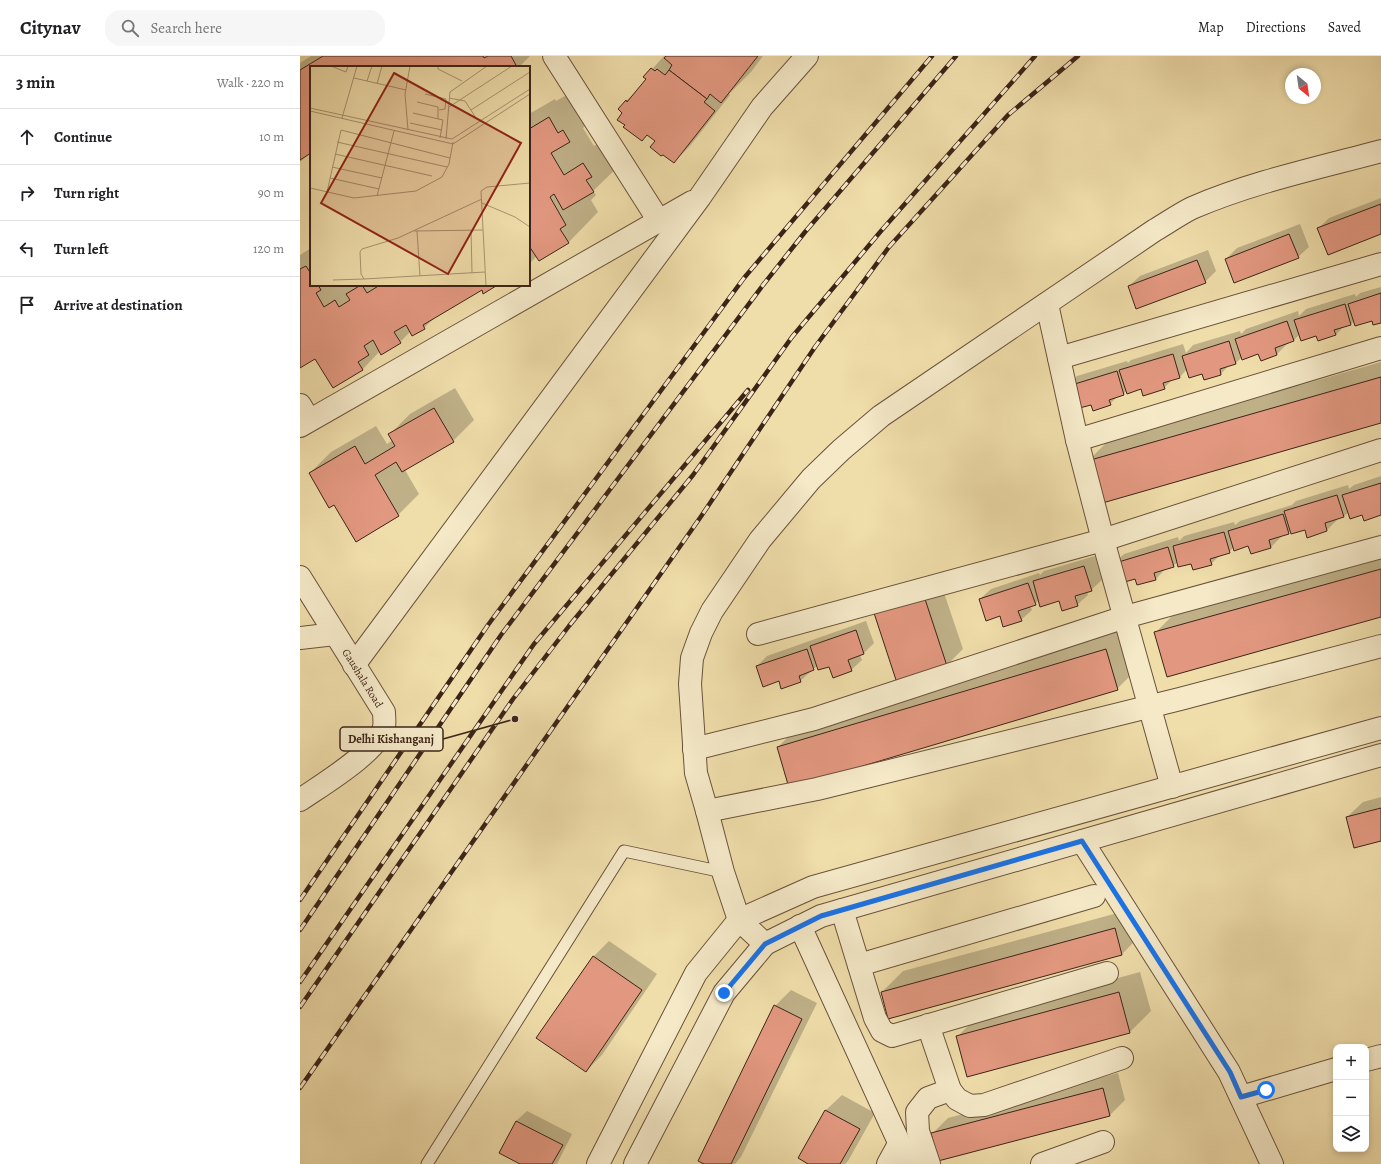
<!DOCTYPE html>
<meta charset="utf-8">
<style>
body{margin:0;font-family:Alegreya,serif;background:#f6f6f6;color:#202124}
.controls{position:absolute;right:12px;bottom:12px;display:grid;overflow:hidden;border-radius:8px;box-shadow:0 2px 6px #0003}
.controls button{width:36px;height:36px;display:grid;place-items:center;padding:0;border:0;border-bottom:1px solid #e0e0e0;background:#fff;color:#202124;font:20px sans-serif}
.compass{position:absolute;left:985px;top:12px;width:36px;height:36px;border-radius:50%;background:#fff;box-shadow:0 2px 6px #0003;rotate:151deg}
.stop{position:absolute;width:12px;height:12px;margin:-9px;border:3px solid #1a73e8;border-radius:50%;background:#fff}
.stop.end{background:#1a73e8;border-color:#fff;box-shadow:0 1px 4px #0008}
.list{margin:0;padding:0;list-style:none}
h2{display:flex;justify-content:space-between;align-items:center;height:52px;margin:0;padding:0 16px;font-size:17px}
h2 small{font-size:13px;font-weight:400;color:#757577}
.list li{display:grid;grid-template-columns:26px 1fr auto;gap:12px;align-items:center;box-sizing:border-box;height:56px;padding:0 16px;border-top:1px solid #e0e0e0}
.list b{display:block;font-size:15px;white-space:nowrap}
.list em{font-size:13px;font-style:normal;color:#757577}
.icon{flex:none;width:22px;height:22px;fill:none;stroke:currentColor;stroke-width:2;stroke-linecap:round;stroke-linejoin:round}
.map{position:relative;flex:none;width:1081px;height:1108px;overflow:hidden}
header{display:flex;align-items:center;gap:24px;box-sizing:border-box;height:56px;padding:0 20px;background:#fff;border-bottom:1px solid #e0e0e0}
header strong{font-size:19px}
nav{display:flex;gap:22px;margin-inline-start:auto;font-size:14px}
.search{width:280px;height:36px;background:#f6f6f6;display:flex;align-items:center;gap:10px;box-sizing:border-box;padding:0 14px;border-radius:16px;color:#757577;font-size:15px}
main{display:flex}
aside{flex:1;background:#fff}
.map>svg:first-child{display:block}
.shadow{fill:#0003;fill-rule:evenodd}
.building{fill:#e29880;stroke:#3d2418}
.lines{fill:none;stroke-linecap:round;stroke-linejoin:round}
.service-casing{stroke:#6a523c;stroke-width:13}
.minor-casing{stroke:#6a523c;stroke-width:24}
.tertiary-casing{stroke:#6a523c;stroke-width:24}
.service{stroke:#f5e9c8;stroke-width:11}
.minor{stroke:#f5e9c8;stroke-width:22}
.tertiary{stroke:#f5e9c8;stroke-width:22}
.rail-casing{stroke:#3d2418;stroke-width:4.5}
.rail{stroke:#f5e9c8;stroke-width:3;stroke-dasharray:9;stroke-linecap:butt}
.route{stroke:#1a73e8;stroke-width:5}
.labels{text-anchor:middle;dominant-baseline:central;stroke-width:3.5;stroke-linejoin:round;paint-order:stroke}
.street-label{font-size:11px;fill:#3d2418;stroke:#f5e9c8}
.inset-road{fill:none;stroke:#a89370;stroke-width:1}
.view{fill:#8f2418;fill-opacity:0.15;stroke:#8f2418;stroke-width:2}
.inset-edge{fill:none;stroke:#3d2418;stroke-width:2}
.leader{fill:none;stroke:#3d2418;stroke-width:1.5}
.callout-dot{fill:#3d2418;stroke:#f5e9c8;stroke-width:1.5}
.callout{fill:#f5e9c8;stroke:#3d2418;stroke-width:1.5}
.callout-label{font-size:12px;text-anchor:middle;font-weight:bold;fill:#3d2418}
</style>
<header>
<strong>Citynav</strong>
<div class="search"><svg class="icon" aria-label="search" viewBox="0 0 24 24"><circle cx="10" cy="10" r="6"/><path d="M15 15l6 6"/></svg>Search here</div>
<nav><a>Map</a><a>Directions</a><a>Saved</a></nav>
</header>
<main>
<aside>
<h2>3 min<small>Walk · 220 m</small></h2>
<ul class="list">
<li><svg class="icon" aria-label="ahead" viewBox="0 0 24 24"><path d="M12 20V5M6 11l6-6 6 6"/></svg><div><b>Continue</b></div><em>10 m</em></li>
<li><svg class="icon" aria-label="right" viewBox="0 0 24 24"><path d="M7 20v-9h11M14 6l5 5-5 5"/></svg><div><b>Turn right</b></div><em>90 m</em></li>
<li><svg class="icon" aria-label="left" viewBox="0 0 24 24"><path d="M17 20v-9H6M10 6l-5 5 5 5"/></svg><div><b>Turn left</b></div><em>120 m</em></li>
<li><svg class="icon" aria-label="arrive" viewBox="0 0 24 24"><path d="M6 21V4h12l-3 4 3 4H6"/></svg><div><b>Arrive at destination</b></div></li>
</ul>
</aside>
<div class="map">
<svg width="1081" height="1108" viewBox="0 0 1081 1108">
<rect width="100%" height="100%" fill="#efddaa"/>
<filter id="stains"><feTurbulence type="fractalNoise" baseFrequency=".005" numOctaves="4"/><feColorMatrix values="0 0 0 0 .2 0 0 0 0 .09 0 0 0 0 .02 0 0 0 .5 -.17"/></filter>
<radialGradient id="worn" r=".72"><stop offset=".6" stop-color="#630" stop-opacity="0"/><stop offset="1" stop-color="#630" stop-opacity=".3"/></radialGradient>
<g class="shadow">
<path d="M11,0h219l-11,11h-208v85l-11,10v-99z"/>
<path d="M364,0h99l-12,16 -22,22 1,1 -40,51 -16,16 -18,-21 -8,-7 -6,6 -16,-15 -2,-12 2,-12 15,-14 6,-8 -2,-2z"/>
<path d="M279,32l20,23 -16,17 11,18 19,-12 10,28 -30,29 3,4 -5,5 7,12 -29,30 -30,18 -2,-4 -8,8v-150l26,-15 1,2z"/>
<path d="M1081,142v35l-62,-5 10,-10z"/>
<path d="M1000,168l9,23 -11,10 -72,2 11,-11z"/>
<path d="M11,192v37h185l-12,7 -2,-3 -46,27 -12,12 -13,3 -11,11 -20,9 -17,18 -30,18 -17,-29 -16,9v-112z"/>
<path d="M908,194l8,21 -11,11 -76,4 11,-10z"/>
<path d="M1081,231v35l-8,-3 -19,2 -3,3 -7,2 -8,9 -36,-1 -7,7 -6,2v1l-10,10 -18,-2 -17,5 -6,6 -6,1 -9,10 -17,5 -2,-6 -15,-4 -7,8 -6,1 -10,10h-23l-14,3 -4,3 -4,1 -9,9h-18l-26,-17 11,-11 50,-15 1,2 3,-3 52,-16 3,9 7,-8 47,-14 1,3 5,-5 52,-18 1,5 7,-7 49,-15 1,3 4,-4z"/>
<path d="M1081,306v60l-293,39 21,-21z"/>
<path d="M155,332l19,32 -21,21 -48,29 14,24 -21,21 -64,-12 -24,-30 21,-21 45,-26 11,18 6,-4 -3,-6 20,-20z"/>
<path d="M1081,420v38h-18l-14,-2 -5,4 -7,3v1l-10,10 -22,-1 -14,1 -3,3 -7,2v2l-10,10 -19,6 -3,-8 -15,2 -5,5 -9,3 -9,9 -33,-2 -5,4 -7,2 -10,11 -21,-2 -22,-13 11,-10 54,-17 1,4 5,-5 50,-14 1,3 5,-4 52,-16 4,-4 52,-16 1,4 5,-4z"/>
<path d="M1081,499v61l-226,17 21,-21z"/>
<path d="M795,500l7,24 -11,10 -4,2 1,3 -11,10 -18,-5h-20l-4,4 -5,1 2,5 -11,10 -21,-5 -20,-16 11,-10 48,-16 1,2 4,-4zM775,535l2,9h-2z"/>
<path d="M640,525l23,68 -16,16 -72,-52z"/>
<path d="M566,565l8,22 -11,11 -3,1 2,5 -11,10 -21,-5 -13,1 -17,15 -20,-1 -23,-14 10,-10z"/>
<path d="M826,573l12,39 -21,21 -339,58 21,-21z"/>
<path d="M1081,741v43l-34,-23 16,-15z"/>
<path d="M836,852l7,25 -21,21 -233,64 -7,-26 21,-21z"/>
<path d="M309,885l48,33 -55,81 -16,16 7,-114z"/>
<path d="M840,916l11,39 -21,21 -162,44 -11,-39 21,-21z"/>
<path d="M491,934l26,13 -76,154 -6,7h-34l74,-158z"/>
<path d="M818,1017l7,27 -15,15 -178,19 16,-16z"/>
<path d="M542,1039l33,18 -27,48 -3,3h-35l-11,-6 27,-48z"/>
<path d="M227,1055l45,23 -15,30h-35l-6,-43z"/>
</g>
<g class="building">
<path d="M23,0h160l1,2 4,-2h23l6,11h-206v86l-11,7v-90z"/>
<path d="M366,0h92l-37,47 -11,-9 -3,5 -38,-29 3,-5 -8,-7z"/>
<path d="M351,12l4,3 2,-2 8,6 4,-5 38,29 -3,3 11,9 -41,52 -11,-8 -2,1 -11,-9 5,-6 -8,-6 -5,6 -19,-14 2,-2 -8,-5 5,-7 -4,-4 8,-9 1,2 19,-23 -3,-2z"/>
<path d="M249,61l9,16 5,-3 7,12 -19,11 13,22 19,-12 9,14 -6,3 8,12 -31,18 -9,-16 -4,3 16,28 -6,4 9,14 -30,18 -10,-15v-117z"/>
<path d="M1081,148v30l-53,21 -11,-27z"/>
<path d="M989,178l10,24 -65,25 -9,-24z"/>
<path d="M897,204l9,23 -70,26 -8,-23z"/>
<path d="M6,210l5,8v11h7l3,5 -5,3 8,14 11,-7 4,7 11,-7 -4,-6 15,-9h1l5,8 13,-8h115l1,1 -13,8 -1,-4 -59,35 2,4 -13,7 -6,-11 -12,7 7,11 -20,12 -8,-15 -9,6 5,9 -11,7 5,8 -30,18 -18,-29 -15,9v-99z"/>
<path d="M1081,237v30l-8,2 -1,-4 -17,5 -7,-22z"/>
<path d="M1045,248l6,21 -17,5 2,5 -18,6 -2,-5 -15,5 -7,-21z"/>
<path d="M987,265l7,20 -19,7 2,7 -16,6 -3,-7 -16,6 -7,-21z"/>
<path d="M929,285l7,23 -16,5 1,6 -17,5 -2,-6 -13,4 -7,-22z"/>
<path d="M873,298l7,24 -17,5 2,6 -22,7 -2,-7 -14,5 -8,-24z"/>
<path d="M817,315l7,24 -15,5 2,5 -18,6 -2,-6 -19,5 -7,-23z"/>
<path d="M1081,321v46l-282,81 -12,-43z"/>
<path d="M134,352l20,34 -52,30 -6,-10 -21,13 24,41 -43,26 -22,-37 -5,3 -20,-35 46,-27 10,18 30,-18 -7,-12z"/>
<path d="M1081,427v32l-17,6 -2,-6 -12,4 -8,-24z"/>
<path d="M1037,439l7,22 -19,6 2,8 -20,7 -2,-8 -14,4 -7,-23z"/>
<path d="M983,458l6,20 -20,6 2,8 -20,6 -3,-8 -14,5 -6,-20z"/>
<path d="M924,476l6,21 -20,6 2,6 -19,5 -2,-6 -13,3 -5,-21z"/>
<path d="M868,491l6,20 -20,6 2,7 -19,5 -2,-6 -17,5 -6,-20z"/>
<path d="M784,510l8,25 -17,5 3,10 -16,5 -3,-10 -19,6 -7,-26z"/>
<path d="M1081,513v48l-214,60 -13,-45z"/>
<path d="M728,527l8,22 -18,6 4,10 -19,6 -3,-11 -14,5 -7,-22z"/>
<path d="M624,540l23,70 -50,17 -23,-70z"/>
<path d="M556,574l8,24 -16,6 4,11 -19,7 -4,-11 -11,3 -8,-24z"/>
<path d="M507,593l7,21 -15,6 2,6 -20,7 -2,-8 -16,6 -7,-21z"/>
<path d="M806,593l12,41 -329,98 -12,-41z"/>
<path d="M1081,752v33l-27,7 -8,-31z"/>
<path d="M815,872l7,27 -234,64 -7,-27z"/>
<path d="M293,900l49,34 -56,82 -50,-34z"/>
<path d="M819,936l11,41 -163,44 -11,-41z"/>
<path d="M474,949l28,14 -71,145h-27l-6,-3z"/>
<path d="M803,1032l7,28 -172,45 -7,-28z"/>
<path d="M525,1054l35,19 -20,35h-32l-10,-6z"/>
<path d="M216,1065l47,24 -11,19h-32l-21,-11z"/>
</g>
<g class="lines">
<defs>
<path id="service" d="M127,1108l197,-313 99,21"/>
<g id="minor">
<path d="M254,0l105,165"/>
<path d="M747,248l30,136 26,100 69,247"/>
<path d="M759,302l322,-94"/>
<path d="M0,349l9,15"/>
<path d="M0,370l392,-224"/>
<path d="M777,384l304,-92"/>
<path d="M458,578l345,-94 278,-90"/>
<path d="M0,582l35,-4"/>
<path d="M54,609l346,-468 62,-90 45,-51"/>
<path d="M394,693l120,-30 311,-102 256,-70"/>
<path d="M407,755l110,-22 363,-90 201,-53"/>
<path d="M782,785l147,231 43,92"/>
<path d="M542,854l33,108 7,13 10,5 215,-63"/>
<path d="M500,870l109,238"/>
<path d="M465,888l-26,-24 -16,-48 -16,-61 -11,-38 -6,-89 2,-26 9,-25 11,-22 48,-71 51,-61 30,-29 40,-34 274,-186c12,-7 25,-16 37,-22 60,-26 126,-40 189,-57"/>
<path d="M559,909l235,-69"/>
<path d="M628,969l22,65 7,9 13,7 14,-1 138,-47"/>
<path d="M1066,1004l15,-4"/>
<path d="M941,1041l95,-28"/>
<path d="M588,1108l11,-20"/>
<path d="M629,1108l-11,-33 -1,-19 11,-14 22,-8"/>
<path d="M742,1108l61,-22"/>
</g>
<g id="tertiary">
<path id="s1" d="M0,521l84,135c0,4 1,11 0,15 -5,24 -64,59 -84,73"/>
<path d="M298,1108l98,-191 43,-53 74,-33 568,-159"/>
<path d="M335,1108l89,-171 41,-49 56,-28 560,-161"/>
</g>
</defs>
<use href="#service" class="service-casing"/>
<use href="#minor" class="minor-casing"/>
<use href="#tertiary" class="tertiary-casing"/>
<use href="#service" class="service"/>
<use href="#minor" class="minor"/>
<use href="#tertiary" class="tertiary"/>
<defs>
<g id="rail">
<path d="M0,844l188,-275 256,-347 188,-222"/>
<path d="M0,874l201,-295 262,-350 42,-53 151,-176"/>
<path d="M0,926l234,-338 214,-254"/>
<path d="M0,951l213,-308 56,-73 124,-151 99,-138 89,-106 154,-175"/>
<path d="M0,1032l402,-573 113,-168 74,-100 119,-132 70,-59"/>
</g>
</defs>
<use href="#rail" class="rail-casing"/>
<use href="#rail" class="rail"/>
</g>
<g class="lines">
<path class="route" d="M424,937l41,-49 56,-28 261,-75 148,231 11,25 25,-7"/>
</g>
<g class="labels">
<g class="street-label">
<text stroke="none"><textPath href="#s1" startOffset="119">Gaushala Road</textPath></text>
</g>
</g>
<g transform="translate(10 10)">
<rect width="220" height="220" fill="#efddaa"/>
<path class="inset-road" d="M21,0l15,6 2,-6M128,0v3l24,12M44,12l52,12M57,15l5,-15M67,18l5,-18M115,28l21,5 -1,10 -6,1M139,32l16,3 11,17M107,36l21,5v12M139,41l63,-41M0,42l142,31 78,-50M161,44l59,-38M0,45l143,33 77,-50M103,47l30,7 -3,18M32,52l15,-52M100,57l32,7M98,64l-3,-36 5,-28M136,73l4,-47 37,-26M27,76l110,25M25,88l97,22M22,101l50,11M20,112l49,11M0,122l44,10 62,-7 26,-14 7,-13 4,-22M17,126l14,-62 109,28M67,130l17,-65M172,133l-84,39 -36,11 -2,3 1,22 3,5 121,-7M172,137l33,14 15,10M161,164l1,43M104,165l69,-1M107,165l3,45M23,214l31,-1M176,220l-5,-95 6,-4 43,-4"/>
<path class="view" d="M84,7l127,70 -73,131 -127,-71z"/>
<rect width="220" height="220" class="inset-edge"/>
</g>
<path class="leader" d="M215 663L143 683"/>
<circle class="callout-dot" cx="215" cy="663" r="4"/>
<rect class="callout" x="40" y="671" width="103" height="24" rx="4"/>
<g class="callout-label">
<text x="91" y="687">Delhi Kishanganj</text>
</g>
<rect width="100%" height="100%" filter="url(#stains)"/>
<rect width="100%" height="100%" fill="url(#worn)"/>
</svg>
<div class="controls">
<button>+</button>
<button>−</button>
<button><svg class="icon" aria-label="layers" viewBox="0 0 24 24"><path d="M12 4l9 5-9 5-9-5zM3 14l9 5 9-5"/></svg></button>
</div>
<svg class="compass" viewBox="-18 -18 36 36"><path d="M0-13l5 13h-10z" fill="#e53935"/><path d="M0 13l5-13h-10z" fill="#757577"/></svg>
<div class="stop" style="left:966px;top:1034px"></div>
<div class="stop end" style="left:424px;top:937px"></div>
</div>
</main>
